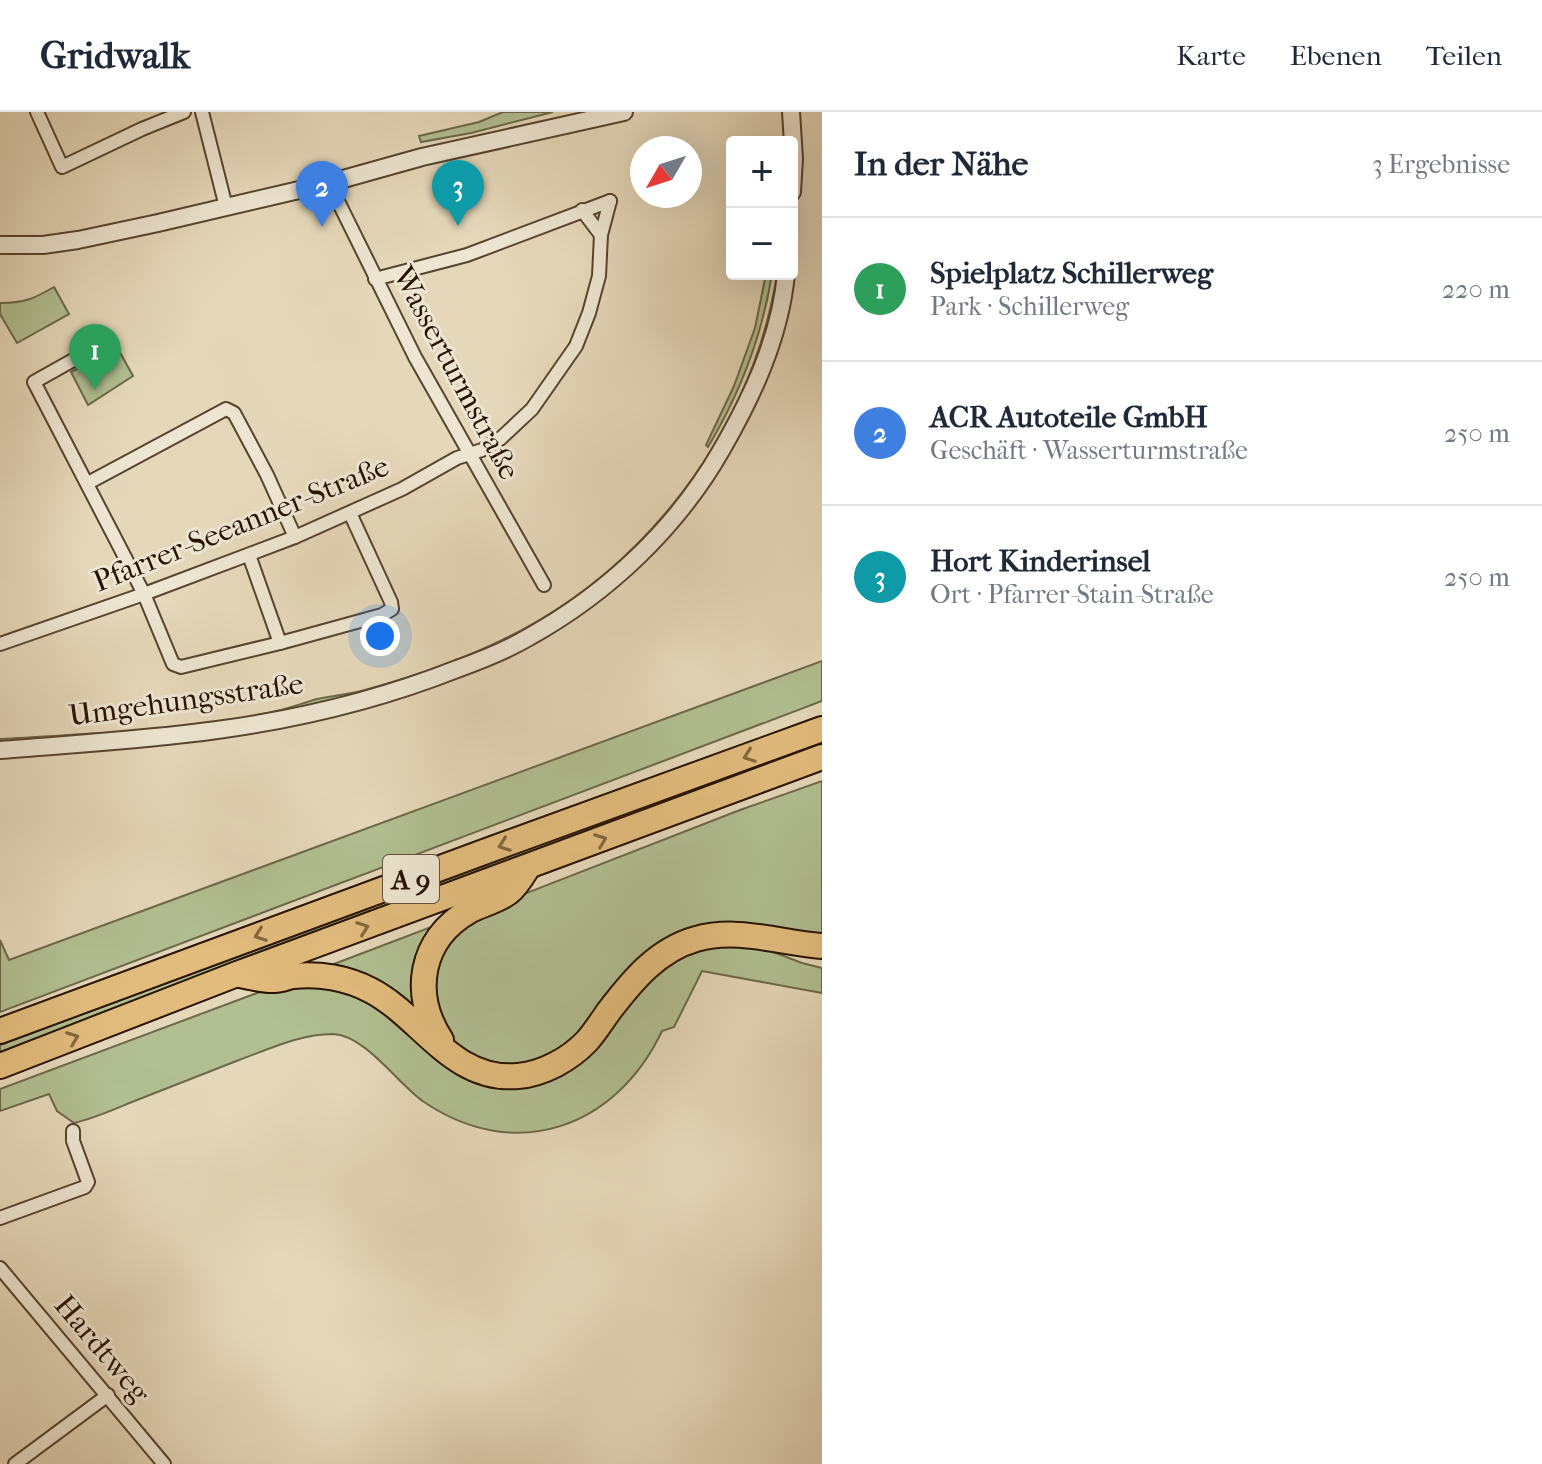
<!DOCTYPE html>
<html lang="de">
<meta charset="utf-8">
<style>
body{margin:0;font-family:"IM FELL French Canon",serif;background:#f2f2f3;color:#1f2937}
.controls{position:absolute;right:24px;top:24px;display:grid;overflow:hidden;border-radius:8px;box-shadow:0 8px 32px #0002}
.controls button{width:72px;height:72px;display:grid;place-items:center;padding:0;border:0;border-bottom:2px solid #e0e1e3;background:#fff;color:#1f2937;font:40px sans-serif}
.compass{position:absolute;left:630px;top:24px;width:72px;height:72px;border-radius:50%;background:#fff;box-shadow:0 8px 32px #0002;rotate:231deg}
.you{position:absolute;left:380px;top:524px;width:28px;height:28px;margin:-20px;border:6px solid #fff;border-radius:50%;background:#1a73e8;box-shadow:0 0 0 12px #1a73e833}
.badge{display:grid;place-items:center;width:52px;height:52px;border-radius:50%;background:#8f2418;color:#fff;font-size:26px;font-weight:700}
.pin{position:absolute;translate:-50% -66px;filter:drop-shadow(0 2px 4px #0008)}
.pin::after{content:'';position:absolute;top:42px;width:28px;height:24px;background:inherit;clip-path:polygon(0 0,100% 0,50% 100%)}
.list{margin:0;padding:0;list-style:none}
h2{display:flex;justify-content:space-between;align-items:center;height:104px;margin:0;padding:0 32px;font-size:34px}
h2 small{font-size:26px;font-weight:400;color:#747a83}
.list li{display:grid;grid-template-columns:52px 1fr auto;gap:24px;align-items:center;box-sizing:border-box;height:144px;padding:0 32px;border-top:2px solid #e0e1e3}
.list b{display:block;font-size:30px;white-space:nowrap}
.list p{margin:0;font-size:26px;white-space:nowrap;color:#747a83}
.list em{font-size:26px;font-style:normal;color:#747a83}
.map{position:relative;flex:none;width:822px;height:1352px;overflow:hidden}
header{display:flex;align-items:center;gap:48px;box-sizing:border-box;height:112px;padding:0 40px;background:#fff;border-bottom:2px solid #e0e1e3}
header strong{font-size:38px}
nav{display:flex;gap:44px;margin-inline-start:auto;font-size:28px}
main{display:flex}
aside{flex:1;background:#fff}
.map>svg:first-child{display:block}
.green{fill:#b1bf92;stroke:#6c6849;stroke-width:2}
.lines{fill:none;stroke-linecap:round;stroke-linejoin:round}
.minor-casing{stroke:#56442e;stroke-width:16}
.tertiary-casing{stroke:#56442e;stroke-width:20}
.motorway-casing{stroke:#271200;stroke-width:28}
.minor{stroke:#eee6d2;stroke-width:12}
.tertiary{stroke:#eee6d2;stroke-width:16}
.motorway{stroke:#e2bc7d;stroke-width:24}
.oneway{stroke:#84673e}
.labels{text-anchor:middle;dominant-baseline:central;stroke-width:6;stroke-linejoin:round;paint-order:stroke}
.shield{fill:#eee6d2;stroke:#63523f;stroke-width:2}
.shield-label{font-size:28px;font-weight:bold;fill:#271200}
.street-label{font-size:30px;fill:#271200;stroke:#eee6d2}
</style>
<header>
<strong>Gridwalk</strong>
<nav><a>Karte</a><a>Ebenen</a><a>Teilen</a></nav>
</header>
<main>
<div class="map">
<svg width="822" height="1352" viewBox="0 0 822 1352">
<rect width="100%" height="100%" fill="#e5d8ba"/>
<filter id="stains"><feTurbulence type="fractalNoise" baseFrequency=".0025" numOctaves="4"/><feColorMatrix values="0 0 0 0 .2 0 0 0 0 .09 0 0 0 0 .02 0 0 0 .5 -.17"/></filter>
<radialGradient id="worn" r=".72"><stop offset=".6" stop-color="#630" stop-opacity="0"/><stop offset="1" stop-color="#630" stop-opacity=".3"/></radialGradient>
<g class="green">
<path d="M503,0h50l-82,21 -50,9 -2,-6 60,-14z"/>
<path d="M766,162h6c-10,62 -31,118 -64,173l-2,-2 28,-59 21,-58z"/>
<path d="M777,162h5l-14,64 -49,107 -48,69 -82,79 -98,58 -129,44 -157,33 -205,15v-4c90,-6 189,-7 276,-28 14,-3 27,-8 41,-12 16,-3 32,-5 48,-9 127,-35 225,-83 309,-187 53,-66 90,-145 103,-229z"/>
<path d="M54,175l15,27 -52,29 -17,-29v-11c25,0 33,-4 54,-16z"/>
<path d="M117,235l16,29 -45,29 -17,-33z"/>
<path d="M822,549v40l-822,311v-72l9,20z"/>
<path d="M822,626v9l-822,306v-8z"/>
<path d="M822,669v155l-113,-10 -130,112 -43,26h-46l-34,-17 -21,-28v-66l48,-43 257,-100z"/>
<path d="M439,812l-14,100 -99,-57z"/>
<path d="M720,831l48,7 34,13 20,5v25l-120,-22 -28,56 -12,4c-46,97 -146,133 -238,71 -26,-18 -59,-67 -91,-68 -33,0 -64,15 -94,26 -34,13 -68,27 -102,40 -20,8 -41,18 -63,23l-17,-12 -8,-17 -49,17v-22l273,-102 71,-2 70,45 110,52 101,-81 52,-45z"/>
</g>
<g class="lines">
<defs>
<g id="minor">
<path d="M37,0l25,55 80,-38 42,-17"/>
<path d="M202,0l24,95"/>
<path d="M329,71l86,174 129,228"/>
<path d="M582,98l19,25"/>
<path d="M375,167l92,-24 143,-54"/>
<path d="M100,233l-66,37 110,212 29,70 8,3 99,-24 102,-28 10,-6 -1,-7 -41,-89"/>
<path d="M88,371l138,-74 8,4 33,62 28,62"/>
<path d="M249,443l31,88"/>
<path d="M0,532l144,-50 151,-57 107,-48 55,-31 25,-8 18,-11 32,-30 44,-63 13,-33 10,-37 2,-41 9,-34"/>
<path d="M0,1106l85,-31 3,-5 -15,-41v-10"/>
<path d="M0,1156l164,196"/>
<path d="M15,1352l93,-69"/>
</g>
<g id="tertiary">
<path d="M791,0l3,47 -2,33"/>
<path d="M0,133h43l35,-5 80,-17 171,-40 93,-26 202,-45"/>
<path d="M0,638c72,-6 145,-10 217,-20 82,-11 164,-31 240,-61 25,-9 50,-19 72,-32 79,-44 148,-109 193,-188 31,-54 58,-112 64,-175"/>
</g>
<g id="motorway">
<path d="M240,863c11,2 24,6 35,5 6,0 12,-3 18,-4 26,-3 54,2 77,14 51,26 82,92 148,86 25,-2 52,-17 69,-35 8,-9 15,-20 22,-30 23,-30 48,-61 87,-72 42,-12 84,4 126,7"/>
<path d="M0,919l492,-182 330,-120"/>
<path d="M441,928c-30,-46 -21,-101 28,-129 13,-7 29,-10 40,-19 8,-6 14,-17 19,-25"/>
<path d="M0,954l237,-92 585,-217"/>
</g>
</defs>
<use href="#minor" class="minor-casing"/>
<use href="#tertiary" class="tertiary-casing"/>
<use href="#motorway" class="motorway-casing"/>
<use href="#minor" class="minor"/>
<use href="#tertiary" class="tertiary"/>
<use href="#motorway" class="motorway"/>
</g>
<defs><path id="oneway-chevron" d="M-2-3.5L2.5 0L-2 3.5" fill="none" stroke-width="1.6" stroke-linecap="round" stroke-linejoin="round" transform="scale(2)"/></defs>
<g class="oneway">
<use href="#oneway-chevron" transform="translate(749 644) rotate(160)"/>
<use href="#oneway-chevron" transform="translate(601 728) rotate(-21)"/>
<use href="#oneway-chevron" transform="translate(504 733) rotate(160)"/>
<use href="#oneway-chevron" transform="translate(363 816) rotate(-20)"/>
<use href="#oneway-chevron" transform="translate(260 823) rotate(160)"/>
<use href="#oneway-chevron" transform="translate(73 926) rotate(-21)"/>
</g>
<g class="labels">
<rect class="shield" x="383" y="743" width="56" height="48" rx="6"/>
<g class="shield-label">
<text x="411" y="767">A 9</text>
</g>
<g class="street-label">
<text transform="translate(456 261) rotate(62)">Wasserturmstraße</text>
<text transform="translate(241 412) rotate(-22)">Pfarrer-Seeanner-Straße</text>
<text transform="translate(186 588) rotate(-8)">Umgehungsstraße</text>
<text transform="translate(102 1237) rotate(50)">Hardtweg</text>
</g>
</g>
<rect width="100%" height="100%" filter="url(#stains)"/>
<rect width="100%" height="100%" fill="url(#worn)"/>
</svg>
<div class="controls">
<button>+</button>
<button>−</button>
</div>
<svg class="compass" viewBox="-18 -18 36 36"><path d="M0-13l5 13h-10z" fill="#e53935"/><path d="M0 13l5-13h-10z" fill="#747a83"/></svg>
<div class="you"></div>
<div class="pin badge" style="left:95px;top:278px;background:#2e9e5b">1</div>
<div class="pin badge" style="left:322px;top:115px;background:#3f7fe0">2</div>
<div class="pin badge" style="left:458px;top:114px;background:#0f9aa8">3</div>
</div>
<aside>
<h2>In der Nähe<small>3 Ergebnisse</small></h2>
<ul class="list">
<li><span class="badge" style="background:#2e9e5b">1</span><div><b>Spielplatz Schillerweg</b><p>Park · Schillerweg</p></div><em>220 m</em></li>
<li><span class="badge" style="background:#3f7fe0">2</span><div><b>ACR Autoteile GmbH</b><p>Geschäft · Wasserturmstraße</p></div><em>250 m</em></li>
<li><span class="badge" style="background:#0f9aa8">3</span><div><b>Hort Kinderinsel</b><p>Ort · Pfarrer-Stain-Straße</p></div><em>250 m</em></li>
</ul>
</aside>
</main>
